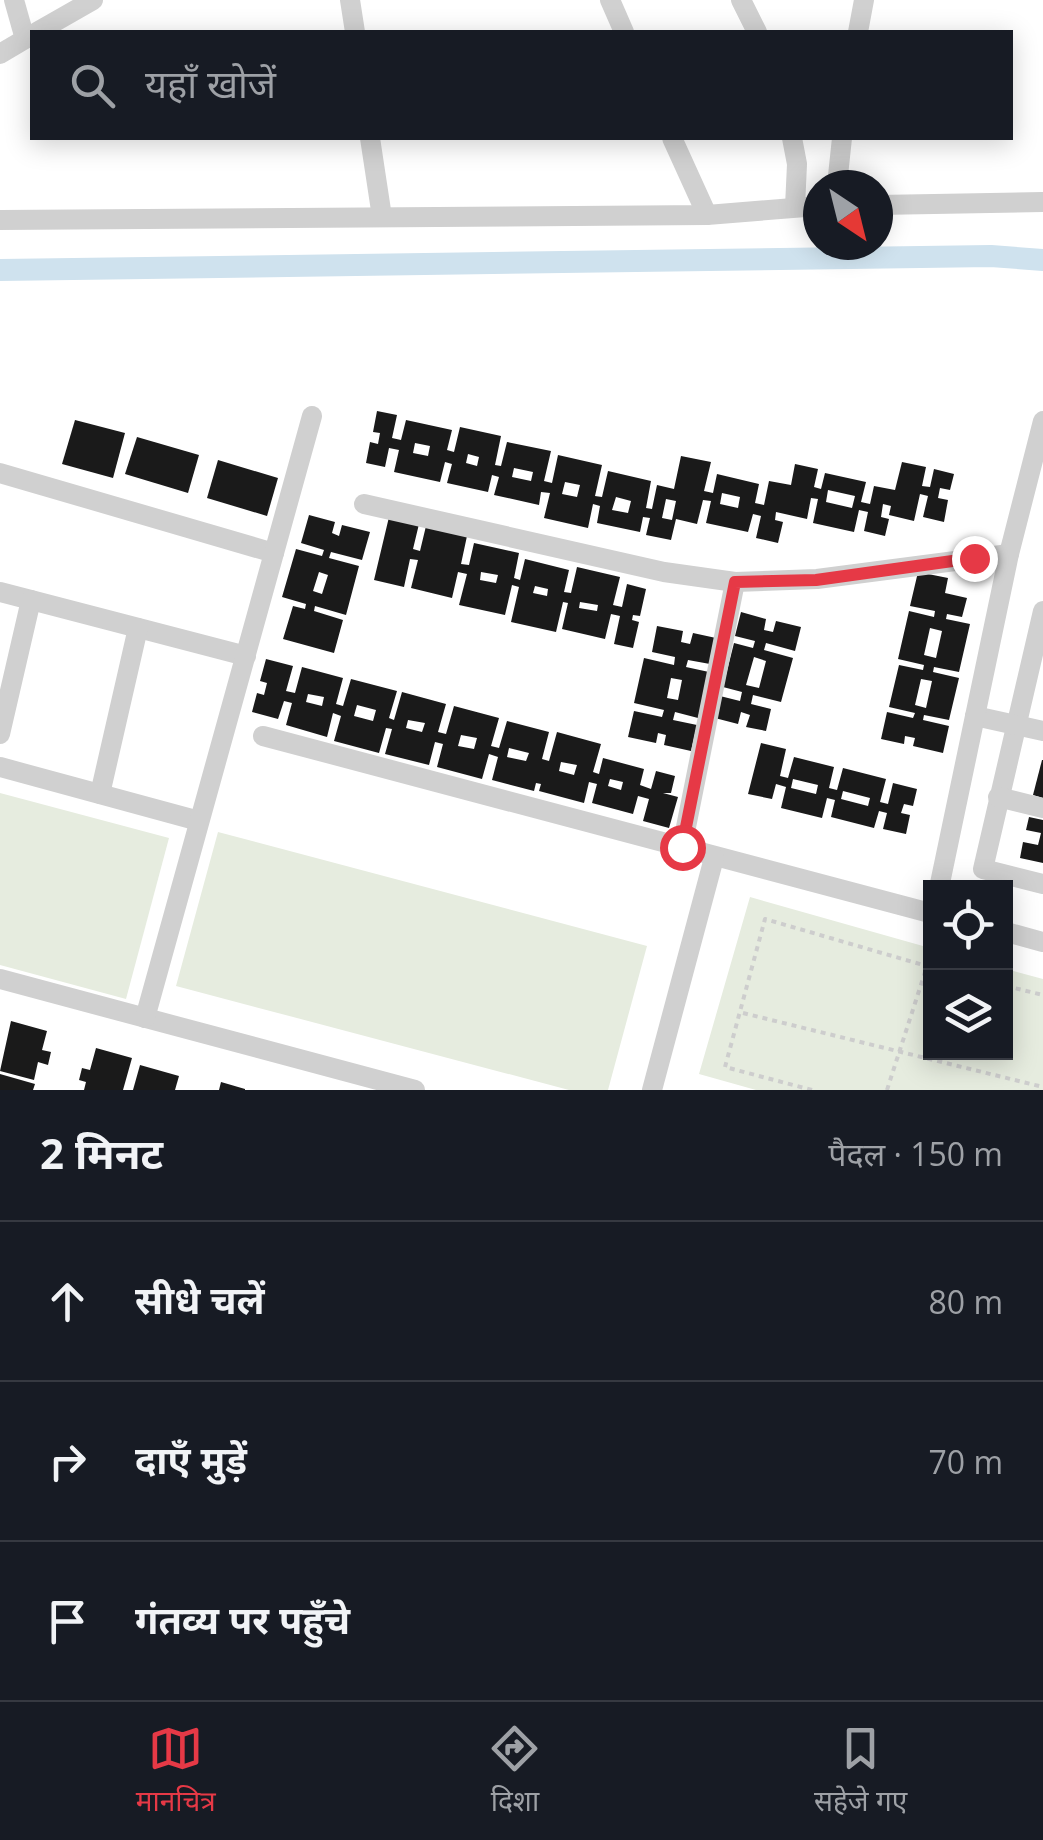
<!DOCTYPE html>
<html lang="hi">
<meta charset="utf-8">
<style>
body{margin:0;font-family:"Open Sans","Noto Sans Devanagari",sans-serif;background:#20242c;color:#f1f3f6}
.controls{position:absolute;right:30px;bottom:30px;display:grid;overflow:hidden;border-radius:0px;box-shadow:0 5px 25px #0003}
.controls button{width:90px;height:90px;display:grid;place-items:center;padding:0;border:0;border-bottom:2px solid #363941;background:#171b24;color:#f1f3f6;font:50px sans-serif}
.compass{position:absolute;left:803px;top:170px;width:90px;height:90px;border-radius:50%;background:#171b24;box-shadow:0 5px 25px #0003;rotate:145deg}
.stop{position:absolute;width:30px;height:30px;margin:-22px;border:8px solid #e63946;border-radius:50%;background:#fff}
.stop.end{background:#e63946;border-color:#fff;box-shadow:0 2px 10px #0008}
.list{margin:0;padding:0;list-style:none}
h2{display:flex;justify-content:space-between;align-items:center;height:130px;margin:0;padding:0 40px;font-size:42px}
h2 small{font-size:32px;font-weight:400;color:#9ea1a6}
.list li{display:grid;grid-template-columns:65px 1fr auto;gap:30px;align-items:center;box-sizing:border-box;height:160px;padding:0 40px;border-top:2px solid #363941}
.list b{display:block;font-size:38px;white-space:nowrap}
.list em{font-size:32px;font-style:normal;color:#9ea1a6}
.icon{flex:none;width:55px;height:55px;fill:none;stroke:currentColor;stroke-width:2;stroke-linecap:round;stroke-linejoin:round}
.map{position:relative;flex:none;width:1043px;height:1090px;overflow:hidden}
.search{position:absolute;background:#171b24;box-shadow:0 5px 25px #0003;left:30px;right:30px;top:30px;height:110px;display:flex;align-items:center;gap:25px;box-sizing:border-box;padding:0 35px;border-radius:0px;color:#9ea1a6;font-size:38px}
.sheet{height:610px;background:#171b24}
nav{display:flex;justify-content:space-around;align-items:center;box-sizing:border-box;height:140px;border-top:2px solid #363941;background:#171b24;font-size:28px;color:#9ea1a6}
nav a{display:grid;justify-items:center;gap:5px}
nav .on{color:#e63946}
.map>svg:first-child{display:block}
.green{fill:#e6ecdf}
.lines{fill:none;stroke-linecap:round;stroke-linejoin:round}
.canal{stroke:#cfe2ee;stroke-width:22}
.building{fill:#1a1a1a;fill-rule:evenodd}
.path{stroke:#cdcdcd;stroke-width:4;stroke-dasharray:5 5;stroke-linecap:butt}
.minor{stroke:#d0d0d0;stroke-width:20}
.route{stroke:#e63946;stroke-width:12}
</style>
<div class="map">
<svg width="1043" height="1090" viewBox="0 0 1043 1090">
<rect width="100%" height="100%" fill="#fff"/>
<g class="green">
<path d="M0,793l169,45 -43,161 -126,-34z"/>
<path d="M218,832l429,114 -39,144h-39l-393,-104z"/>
<path d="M750,897l180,51v104h76v-83l37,10v111h-287l-57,-16z"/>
</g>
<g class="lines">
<path class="canal" d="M0,270l991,-14 52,4"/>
</g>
<g class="building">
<path d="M377,411l20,4 -5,23 9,2 5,-20 46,10 -5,20 7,2 6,-25 41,9 -6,29 6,1 6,-24 44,9 -7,30 8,2 6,-28 44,10 -7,31 7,1 6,-26 43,10 -5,27 6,1 5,-24 17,4 7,-33 30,6 -7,29 9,2 4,-19 42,10 -4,19 9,2 5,-24 22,4 4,-21 23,5 -4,18 7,2 4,-16 41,9 -5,20 9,2 4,-18 21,4 7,-28 24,5 -4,19 8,1 4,-18 20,5 -4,16 -10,-2 -2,10 10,2 -4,22 -21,-5 5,-21 -8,-2 -6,27 -25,-6 2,-9 -8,-2 -2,13 8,2 -4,17 -21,-5 4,-19 -9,-2 -5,22 -41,-9 5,-24 -7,-1 -4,21 -31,-7 -1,8 8,2 -5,21 -22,-5 5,-22 -8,-2 -5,18 -42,-9 5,-22 -8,-1 -6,24 -21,-5 -5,21 -25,-5 4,-17 -7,-1 -3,15 -43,-9 3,-17 -7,-2 -5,24 -44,-10 6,-25 -9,-1 -2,13 -45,-10 5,-18 -7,-2 -4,17 -41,-9 5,-19 -7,-2 -5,20 -46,-10 5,-22 -10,-2 -4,19 -19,-4 4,-21 8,2 2,-11 -7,-1zM415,443l15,3 -2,10 -15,-3zM468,454l11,3 -2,9 -11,-3zM514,468l19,4 -2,9 -19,-4zM565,482l15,3 -3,12 -15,-3zM828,490l27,6 -3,12 -26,-6zM722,493l18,4 -2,11 -18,-4zM616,497l15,4 -3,12 -16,-3zM666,499l10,2 -4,19 -10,-2z"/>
<path d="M75,420l50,13 -12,45 -51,-14z"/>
<path d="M137,437l62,18 -11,38 -63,-19z"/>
<path d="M218,460l60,18 -11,38 -60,-18z"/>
<path d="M309,515l26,7 -3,11 7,3 3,-11 28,7 -8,28 -31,-8 -2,6 30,8 -13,49 -31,-9 -1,5 29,9 -9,33 -51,-14 10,-33 12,3 1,-5 -24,-7 14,-48 26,7 2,-6 -23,-7zM319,572l9,3 -6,19 -9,-3z"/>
<path d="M389,517l30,7 -6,25 7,2 6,-25 41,10 -6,28 8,1 5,-22 45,10 -5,25 6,2 5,-21 44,11 -5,22 7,1 6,-26 43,10 -7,28 9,2 5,-23 19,5 -6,27 -7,-1 -1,5 7,2 -6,26 -19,-4 6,-28 -9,-2 -6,25 -43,-10 6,-26 -5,-1 -7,30 -45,-10 8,-35 -7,-2 -7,30 -46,-10 8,-31 -9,-2 -6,26 -41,-10 7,-28 -8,-1 -6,28 -30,-7zM481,572l17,3 -2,8 -16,-3zM535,586l13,3 -1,7 -14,-3zM580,602l18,3 -1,6 -18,-3z"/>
<path d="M918,572l30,6 -3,15 22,5 -5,19 -15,-3 -1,5 24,5 -11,48 -25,-5 -1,5 26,6 -10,42 -25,-5 -1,5 26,6 -6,27 -30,-7 2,-8 -10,-2 -1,8 -23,-5 6,-27 26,6 2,-5 -26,-6 10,-42 24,5 1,-5 -26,-6 11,-48 25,6 1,-6 -25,-5zM930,628l12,3 -6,27 -12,-3zM921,679l11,2 -6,27 -11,-3z"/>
<path d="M741,612l25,7 -2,11 9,2 3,-11 25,6 -6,24 -29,-8 -2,7 29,8 -12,44 -28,-7 -2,9 20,5 -5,22 -20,-4 4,-12 -9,-3 -3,12 -27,-7 5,-22 24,6 2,-9 -19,-5 11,-44 19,5 2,-7 -20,-5zM754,657l12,4 -7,27 -13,-3z"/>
<path d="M657,626l26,5 -2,11 9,2 3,-11 23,5 -6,26 -22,-4 -2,7 23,5 -11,46 -23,-6 -2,8 24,5 -6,26 -27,-6 2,-10 -8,-2 -2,10 -28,-6 6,-26 28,6 2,-7 -30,-7 10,-45 30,7 1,-8 -23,-5zM671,678l11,2 -4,20 -11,-2z"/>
<path d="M266,659l27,7 -7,25 9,2 7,-26 41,11 -7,26 7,2 8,-27 46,12 -8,27 5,2 8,-28 44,12 -8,28 8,2 8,-28 45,12 -8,28 8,2 8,-27 42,11 -7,27 7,2 8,-29 44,12 -8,28 6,2 4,-16 41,11 -4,16 11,4 5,-18 19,5 -4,17h-8l15,4 -9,31 -26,-7 6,-22 -11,-3 -5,18 -41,-11 5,-19 -8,-2 -5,21 -45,-12 2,-7 -5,-1 -2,8 -42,-11 6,-23 -9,-3 -7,25 -45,-12 6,-23 -8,-2 -6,23 -44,-11 7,-25 -6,-1 -7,25 -45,-12 7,-25 -8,-3 -6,24 -41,-12 6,-22 -8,-2 -6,18 -26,-7 5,-19 7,2 3,-12 -7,-2zM308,694l16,3 -2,9 -16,-4zM357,705l19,5 -3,11 -19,-5zM408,720l17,3 -3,9 -16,-4zM461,735l16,3 -3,11 -16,-3zM509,748l20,5 -3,8 -19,-4zM561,762l16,3 -3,10 -15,-4zM610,779l13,3 -2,8 -13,-4z"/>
<path d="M761,743l25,6 -6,27 8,2 6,-21 40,10 -5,21 8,2 6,-22 43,11 -6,23 8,2 5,-21 24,6 -4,17 -9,-2 -3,9 9,2 -4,19 -23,-5 4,-16 -8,-2 -5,17 -43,-11 4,-17 -8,-2 -5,20 -41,-10 5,-21 -10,-3 -4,15 -24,-5zM793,779l25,6 -2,9 -25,-6zM843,791l27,7 -2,8 -27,-7z"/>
<path d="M1042,760h1v38l-10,-3z"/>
<path d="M1029,817l14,3v43l-23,-5 3,-16 15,3 3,-12 -15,-3z"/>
<path d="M11,1021l36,10 -5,19 9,2 -3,13 -10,-3 -4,18 -34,-9z"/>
<path d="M96,1048l36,10 -9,32h-39l2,-8 -7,-2 3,-12 8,2z"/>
<path d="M140,1065l39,11 -4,14h-42z"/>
<path d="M0,1074l35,10 -2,6h-33z"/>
<path d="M221,1082l24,7v1h-26z"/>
</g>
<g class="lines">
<g class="path">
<path d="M1006,986l37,9"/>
<path d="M743,1013l300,74"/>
<path d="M812,1090l-87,-23 40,-148 165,48"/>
<path d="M887,1090l40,-124"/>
</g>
<g class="minor">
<path d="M14,0l11,39"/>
<path d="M350,0l5,32"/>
<path d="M610,0l14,32"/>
<path d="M741,0l16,32"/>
<path d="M37,32l56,-32"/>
<path d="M858,32l6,-32"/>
<path d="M0,54l32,-19"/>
<path d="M370,138l12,79"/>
<path d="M672,138l35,77"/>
<path d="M792,138l5,26 -2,43"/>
<path d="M837,185l5,-47"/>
<path d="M878,205l165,-3"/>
<path d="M0,220l707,-5 111,-9"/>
<path d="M0,473l274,80"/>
<path d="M364,504l300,68 71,10 82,-3 192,-25"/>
<path d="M0,592l246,64"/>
<path d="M1043,611l-60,258 60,15"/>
<path d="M975,716l68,15"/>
<path d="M0,734l31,-134"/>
<path d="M263,736l667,177"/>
<path d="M0,767l199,54"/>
<path d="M100,794l38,-166"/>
<path d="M998,797l45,11"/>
<path d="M682,847l53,-265"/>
<path d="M939,888l70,-334 34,-133"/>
<path d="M1006,932l37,10"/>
<path d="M0,979l415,111"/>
<path d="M145,1018l167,-602"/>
<path d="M652,1090l62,-232"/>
</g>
</g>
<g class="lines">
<path class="route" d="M682,847l53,-265 81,-2 158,-22"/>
</g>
</svg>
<div class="controls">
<button><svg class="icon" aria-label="locate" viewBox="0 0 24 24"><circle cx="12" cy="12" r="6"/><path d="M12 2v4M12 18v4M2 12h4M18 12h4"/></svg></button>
<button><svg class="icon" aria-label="layers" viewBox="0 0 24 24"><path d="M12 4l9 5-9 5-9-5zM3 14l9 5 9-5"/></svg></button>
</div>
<svg class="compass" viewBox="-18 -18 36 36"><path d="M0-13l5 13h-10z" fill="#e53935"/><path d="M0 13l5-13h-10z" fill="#9ea1a6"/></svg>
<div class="stop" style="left:682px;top:847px"></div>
<div class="stop end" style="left:974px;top:558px"></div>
<div class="search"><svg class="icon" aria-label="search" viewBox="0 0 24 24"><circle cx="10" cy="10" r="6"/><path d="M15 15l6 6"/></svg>यहाँ खोजें</div>
</div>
<section class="sheet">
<h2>2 मिनट<small>पैदल · 150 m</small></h2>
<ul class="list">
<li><svg class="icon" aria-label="ahead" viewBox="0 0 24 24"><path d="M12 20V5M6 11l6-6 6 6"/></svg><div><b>सीधे चलें</b></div><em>80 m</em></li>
<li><svg class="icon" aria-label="right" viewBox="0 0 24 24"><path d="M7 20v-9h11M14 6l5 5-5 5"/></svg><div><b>दाएँ मुड़ें</b></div><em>70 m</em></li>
<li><svg class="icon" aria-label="arrive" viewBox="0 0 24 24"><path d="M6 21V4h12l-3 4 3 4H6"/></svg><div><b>गंतव्य पर पहुँचे</b></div></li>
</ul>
</section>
<nav>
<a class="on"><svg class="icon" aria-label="map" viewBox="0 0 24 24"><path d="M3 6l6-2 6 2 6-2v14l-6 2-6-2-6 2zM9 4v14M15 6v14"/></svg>मानचित्र</a>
<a><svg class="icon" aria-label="directions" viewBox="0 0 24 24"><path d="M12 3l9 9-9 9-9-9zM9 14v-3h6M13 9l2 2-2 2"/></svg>दिशा</a>
<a><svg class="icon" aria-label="saved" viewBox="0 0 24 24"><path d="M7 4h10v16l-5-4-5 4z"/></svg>सहेजे गए</a>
</nav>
